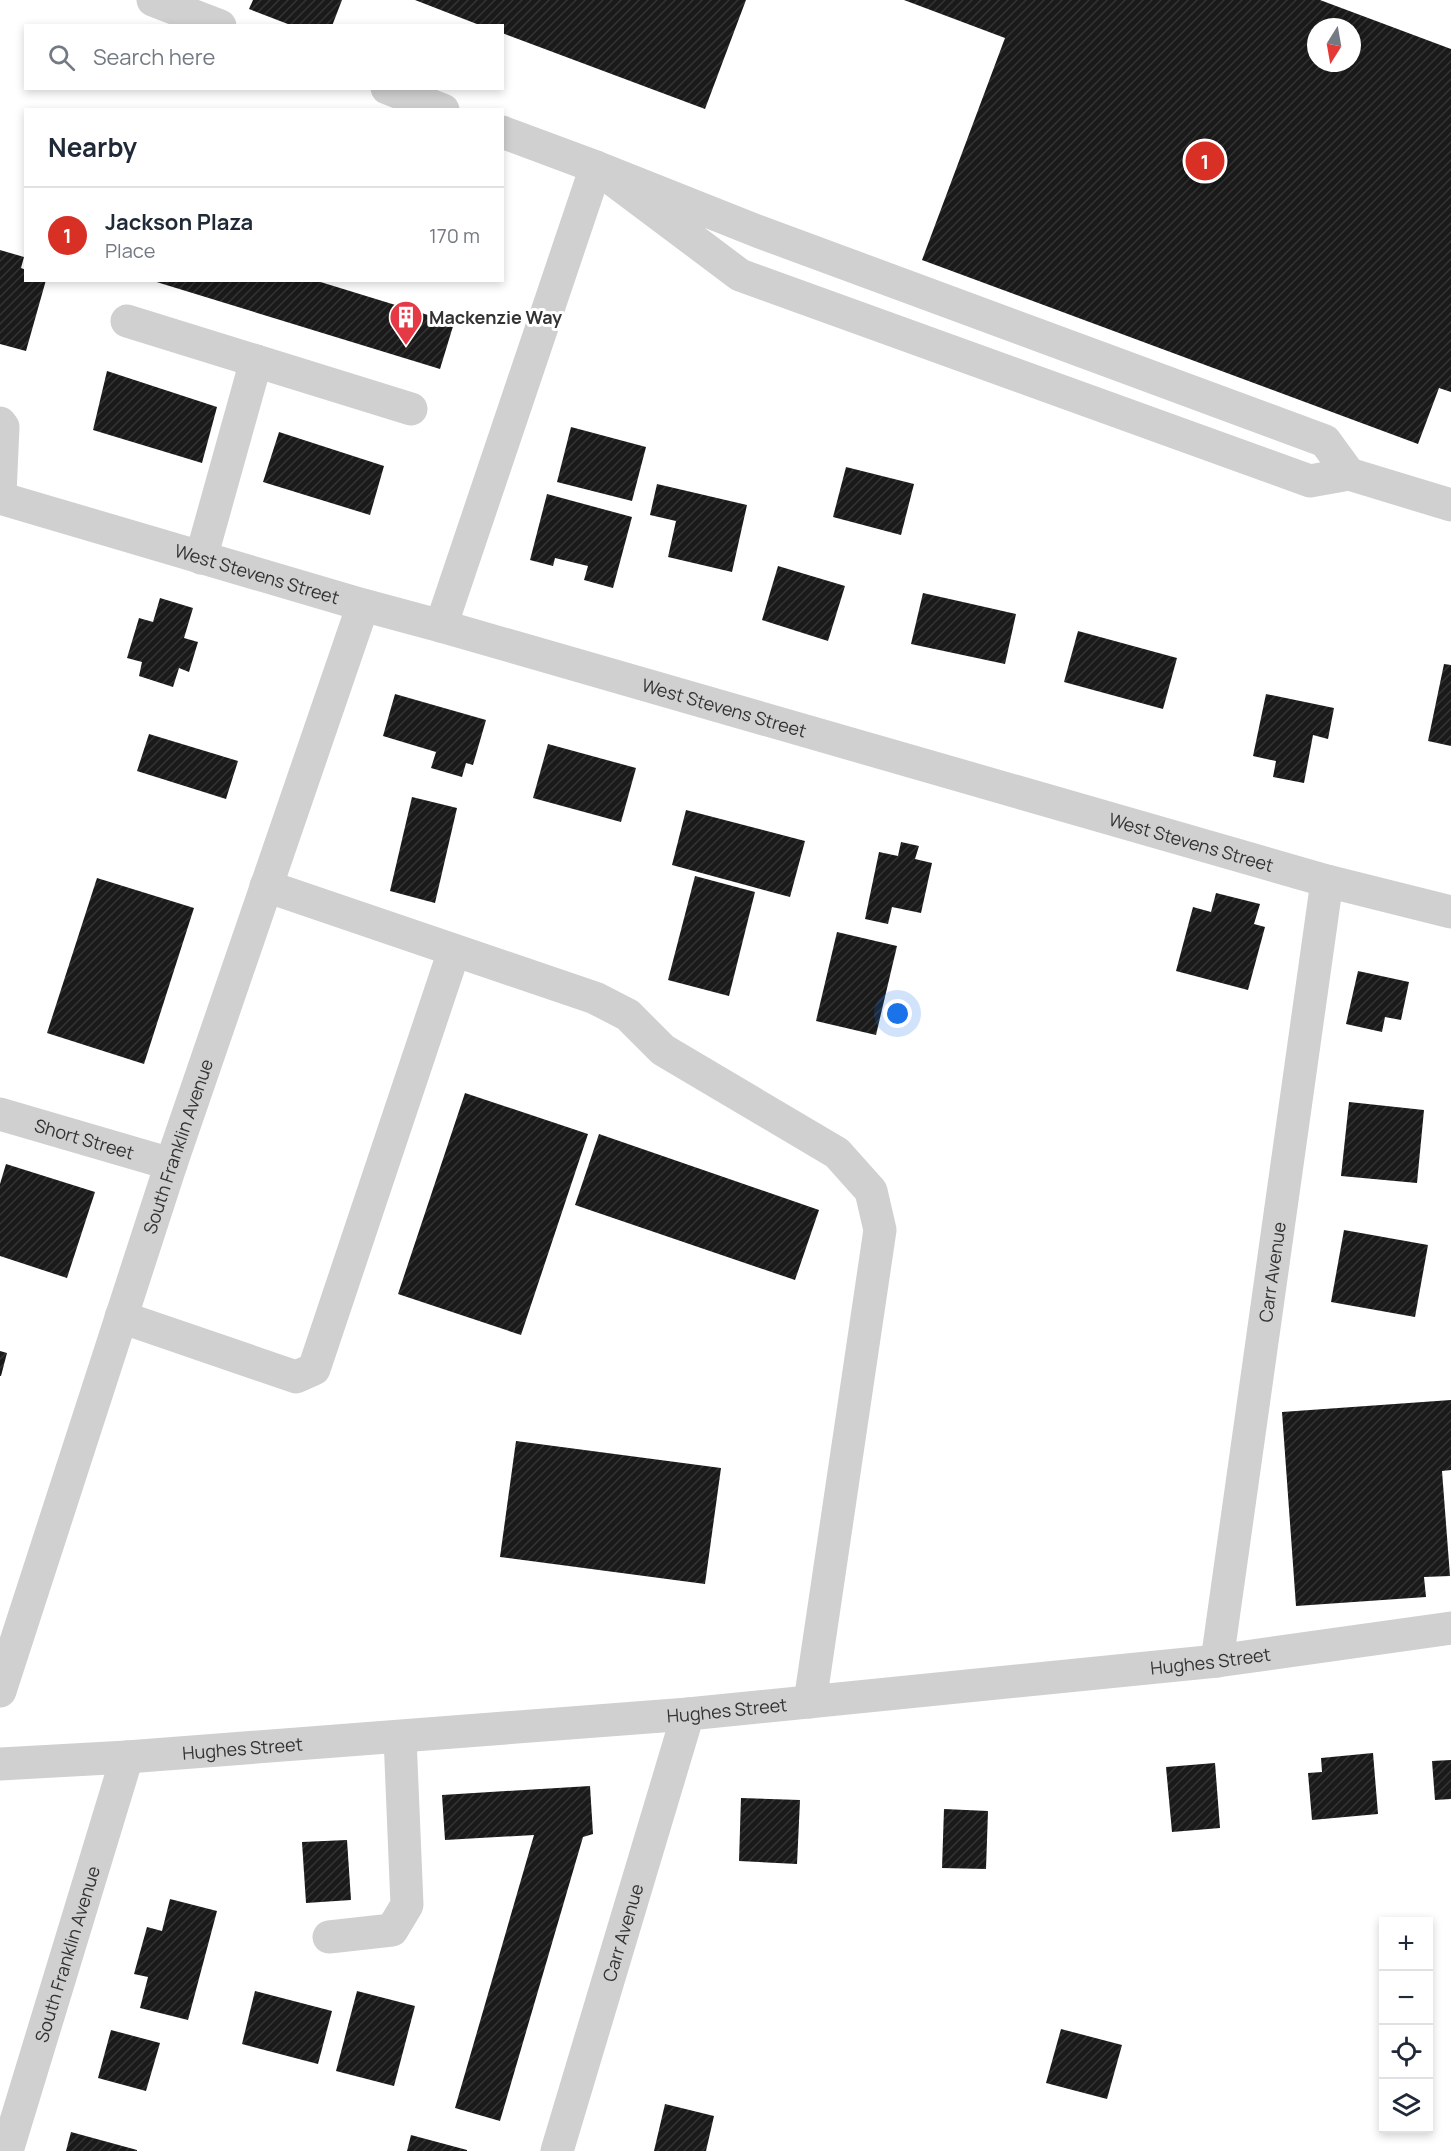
<!DOCTYPE html>
<meta charset="utf-8">
<style>
body{margin:0;font-family:Manrope,sans-serif;background:#f6f6f7;color:#1f2937}
.controls{position:absolute;right:18px;bottom:18px;display:grid;overflow:hidden;border-radius:0px;box-shadow:0 3px 9px #0003}
.controls button{width:54px;height:54px;display:grid;place-items:center;padding:0;border:0;border-bottom:2px solid #e0e1e3;background:#fff;color:#1f2937;font:30px sans-serif}
.compass{position:absolute;left:1307px;top:18px;width:54px;height:54px;border-radius:50%;background:#fff;box-shadow:0 3px 9px #0003;rotate:191deg}
.you{position:absolute;left:898px;top:1014px;width:21px;height:21px;margin:-15px;border:4px solid #fff;border-radius:50%;background:#1a73e8;box-shadow:0 0 0 9px #1a73e833}
.badge{display:grid;place-items:center;width:39px;height:39px;border-radius:50%;background:#d93025;color:#fff;font-size:20px;font-weight:700}
.pin{position:absolute;translate:-50% -50%;border:3px solid #fff;box-shadow:0 2px 6px #0006}
.list{margin:0;padding:0;list-style:none}
h2{display:flex;justify-content:space-between;align-items:center;height:78px;margin:0;padding:0 24px;font-size:26px}
h2 small{font-size:20px;font-weight:400;color:#747a83}
.list li{display:grid;grid-template-columns:39px 1fr auto;gap:18px;align-items:center;box-sizing:border-box;height:96px;padding:0 24px;border-top:2px solid #e0e1e3}
.list b{display:block;font-size:22px;white-space:nowrap}
.list p{margin:0;font-size:20px;white-space:nowrap;color:#747a83}
.list em{font-size:20px;font-style:normal;color:#747a83}
.icon{flex:none;width:33px;height:33px;fill:none;stroke:currentColor;stroke-width:2;stroke-linecap:round;stroke-linejoin:round}
.map{position:relative;flex:none;width:1451px;height:2151px;overflow:hidden}
.search{position:absolute;background:#fff;box-shadow:0 3px 9px #0003;left:24px;top:24px;width:480px;height:66px;display:flex;align-items:center;gap:15px;box-sizing:border-box;padding:0 21px;border-radius:0px;color:#747a83;font-size:22px}
.panel{position:absolute;background:#fff;box-shadow:0 3px 9px #0003;left:24px;top:108px;width:480px;height:174px;border-radius:0px}
.map>svg:first-child{display:block}
.building{fill:url(#building-hatch);fill-rule:evenodd}
.lines{fill:none;stroke-linecap:round;stroke-linejoin:round}
.minor{stroke:#d0d0d0;stroke-width:33}
.labels{text-anchor:middle;dominant-baseline:central;stroke-width:6;stroke-linejoin:round;paint-order:stroke}
.poi-label{font-size:18px;font-weight:bold;fill:#333;stroke:#fff;text-anchor:start}
.street-label{font-size:18px;fill:#333;stroke:#fff}
</style>
<div class="map">
<svg width="1451" height="2151" viewBox="0 0 1451 2151">
<defs>
<pattern id="building-hatch" width="6" height="6" patternUnits="userSpaceOnUse" patternTransform="scale(1.5)"><rect width="6" height="6" fill="#1a1a1a"/><path d="M-1 1l2-2M0 6l6-6M5 7l2-2" fill="none" stroke="#333"/></pattern>
</defs>
<rect width="100%" height="100%" fill="#fff"/>
<g class="building">
<path d="M253,0h89l-10,26h-39l-44,-17z"/>
<path d="M415,0h331l-41,109 -203,-76v-7h-20z"/>
<path d="M904,0h416l131,49v343l-12,-4 -21,56 -496,-184 83,-222zM1316,27h36v36h-36z"/>
<path d="M0,250l24,7 -3,11 5,2v10h20l-20,71 -26,-7z"/>
<path d="M150,280h164l140,43 -14,46z"/>
<path d="M107,371l110,36 -15,56 -109,-33z"/>
<path d="M571,427l75,20 -14,54 -75,-19z"/>
<path d="M279,432l105,34 -14,49 -107,-33z"/>
<path d="M846,467l68,17 -13,51 -68,-18z"/>
<path d="M657,484l90,21 -15,67 -64,-15 8,-36 -26,-6z"/>
<path d="M547,494l85,23 -19,71 -29,-8 4,-14 -33,-8 -2,8 -23,-6z"/>
<path d="M778,566l67,20 -17,55 -66,-21z"/>
<path d="M923,593l93,21 -11,50 -94,-20z"/>
<path d="M160,598l33,10 -9,30 14,4 -9,30 -10,-4 -6,19 -34,-11 3,-14 -15,-4 12,-40 14,4z"/>
<path d="M1078,631l99,27 -14,51 -99,-27z"/>
<path d="M1444,664l7,1v81l-23,-5z"/>
<path d="M395,694l91,26 -13,45 -7,-2 -4,14 -31,-9 5,-16 -53,-16z"/>
<path d="M1266,694l68,14 -6,31 -15,-4 -9,48 -31,-6 3,-16 -23,-5z"/>
<path d="M149,734l89,27 -12,38 -89,-28z"/>
<path d="M548,744l88,24 -15,54 -88,-24z"/>
<path d="M412,797l45,11 -22,95 -45,-12z"/>
<path d="M686,810l119,31 -15,56 -118,-32z"/>
<path d="M901,842l18,4 -4,13 17,4 -11,50 -29,-6 -4,17 -23,-5 14,-67 19,4z"/>
<path d="M695,876l60,16 -26,104 -61,-16z"/>
<path d="M97,878l97,30 -50,156 -97,-31z"/>
<path d="M1216,893l44,11 -6,20 11,3 -17,63 -72,-19 17,-64 18,5z"/>
<path d="M837,932l60,14 -21,89 -60,-14z"/>
<path d="M1358,971l51,11 -8,38 -16,-3 -3,15 -36,-8z"/>
<path d="M465,1093l123,41 -67,201 -123,-41z"/>
<path d="M1349,1102l75,8 -7,73 -76,-7z"/>
<path d="M599,1134l220,76 -24,70 -220,-75z"/>
<path d="M6,1164l89,28 -28,86 -67,-22v-72z"/>
<path d="M1344,1230l84,15 -13,72 -84,-15z"/>
<path d="M0,1351l7,2 -6,23h-1z"/>
<path d="M1451,1400v70l-9,1 8,105 -26,1 2,20 -130,9 -14,-194z"/>
<path d="M516,1441l205,27 -16,116 -205,-27z"/>
<path d="M1373,1753l5,61 -66,6 -4,-47 14,-1 -1,-14z"/>
<path d="M1451,1760v39l-16,1 -3,-39z"/>
<path d="M1215,1763l5,65 -48,4 -6,-65z"/>
<path d="M590,1786l3,48 -10,3 -83,284 -45,-13 79,-273 -89,5 -3,-45z"/>
<path d="M741,1798l59,2 -3,64 -58,-3z"/>
<path d="M944,1809l44,2 -2,58 -44,-1z"/>
<path d="M347,1840l4,60 -45,3 -4,-61z"/>
<path d="M170,1899l47,12 -29,109 -48,-12 8,-31 -14,-3 13,-47 15,4z"/>
<path d="M255,1991l77,20 -14,53 -76,-20z"/>
<path d="M357,1991l58,15 -21,80 -58,-15z"/>
<path d="M1061,2029l61,16 -15,54 -61,-16z"/>
<path d="M111,2030l49,13 -14,48 -48,-13z"/>
<path d="M665,2104l49,12 -8,35h-52z"/>
<path d="M71,2132l66,18v1h-71z"/>
<path d="M411,2135l56,15v1h-60z"/>
</g>
<g class="lines">
<g class="minor">
<path d="M153,0l67,26"/>
<path d="M387,88l56,22"/>
<path d="M127,321l284,88"/>
<path d="M0,423l3,4 -3,67"/>
<path d="M1349,474l-39,7 -570,-206 -144,-108 161,64 568,210 24,33 102,31"/>
<path id="s1" d="M0,498l363,107 78,21 886,255 124,31"/>
<path d="M201,558l55,-197"/>
<path d="M441,626l155,-459 -94,-35"/>
<path d="M266,886l329,112 33,17 35,35 174,103 34,38 9,39 -70,472"/>
<path id="s2" d="M0,1114l171,50"/>
<path d="M121,1317l175,60 18,-8 140,-418"/>
<path id="s3" d="M1217,1661l110,-780"/>
<path id="s4" d="M0,1691l171,-527 192,-559"/>
<path id="s5" d="M0,1764l127,-7 561,-43 529,-53 234,-33"/>
<path d="M329,1937l63,-7 15,-25 -7,-168"/>
<path id="s6" d="M7,2151l120,-394"/>
<path id="s7" d="M557,2151l131,-437"/>
</g>
</g>
<defs>
<symbol id="building-pin" viewBox="-11 -11 22 30"><path d="M0 17L-7.5 6A9.5 9.5 0 1 1 7.5 6Z" fill="#e63946" stroke="#fff"/><path d="M-4-6H4V6H1V3H-1V6H-4ZM-2.5-4.3h1.7v1.8h-1.7ZM.8-4.3h1.7v1.8H.8ZM-2.5-1h1.7V.8h-1.7ZM.8-1h1.7V.8H.8Z" fill="#fff"/></symbol>
</defs>
<g fill-rule="evenodd">
<use href="#building-pin" x="387" y="298" width="38" height="52"/>
</g>
<g class="labels">
<g class="poi-label">
<text x="429" y="317">Mackenzie Way</text>
</g>
<g class="street-label">
<text stroke="none"><textPath href="#s1" startOffset="268">West Stevens Street</textPath></text>
<text stroke="none"><textPath href="#s1" startOffset="754">West Stevens Street</textPath></text>
<text stroke="none"><textPath href="#s1" startOffset="1240">West Stevens Street</textPath></text>
<text stroke="none"><textPath href="#s2" startOffset="88">Short Street</textPath></text>
<text stroke="none"><textPath href="#s4" startOffset="573">South Franklin Avenue</textPath></text>
<text stroke="none"><textPath href="#s3" startOffset="393">Carr Avenue</textPath></text>
<text stroke="none"><textPath href="#s5" startOffset="1215">Hughes Street</textPath></text>
<text stroke="none"><textPath href="#s5" startOffset="729">Hughes Street</textPath></text>
<text stroke="none"><textPath href="#s5" startOffset="243">Hughes Street</textPath></text>
<text stroke="none"><textPath href="#s7" startOffset="228">Carr Avenue</textPath></text>
<text stroke="none"><textPath href="#s6" startOffset="206">South Franklin Avenue</textPath></text>
</g>
</g>
</svg>
<div class="controls">
<button>+</button>
<button>−</button>
<button><svg class="icon" aria-label="locate" viewBox="0 0 24 24"><circle cx="12" cy="12" r="6"/><path d="M12 2v4M12 18v4M2 12h4M18 12h4"/></svg></button>
<button><svg class="icon" aria-label="layers" viewBox="0 0 24 24"><path d="M12 4l9 5-9 5-9-5zM3 14l9 5 9-5"/></svg></button>
</div>
<svg class="compass" viewBox="-18 -18 36 36"><path d="M0-13l5 13h-10z" fill="#e53935"/><path d="M0 13l5-13h-10z" fill="#747a83"/></svg>
<div class="you"></div>
<div class="pin badge" style="left:1205px;top:161px">1</div>
<div class="search"><svg class="icon" aria-label="search" viewBox="0 0 24 24"><circle cx="10" cy="10" r="6"/><path d="M15 15l6 6"/></svg>Search here</div>
<section class="panel">
<h2>Nearby<small></small></h2>
<ul class="list">
<li><span class="badge">1</span><div><b>Jackson Plaza</b><p>Place</p></div><em>170 m</em></li>
</ul>
</section>
</div>
